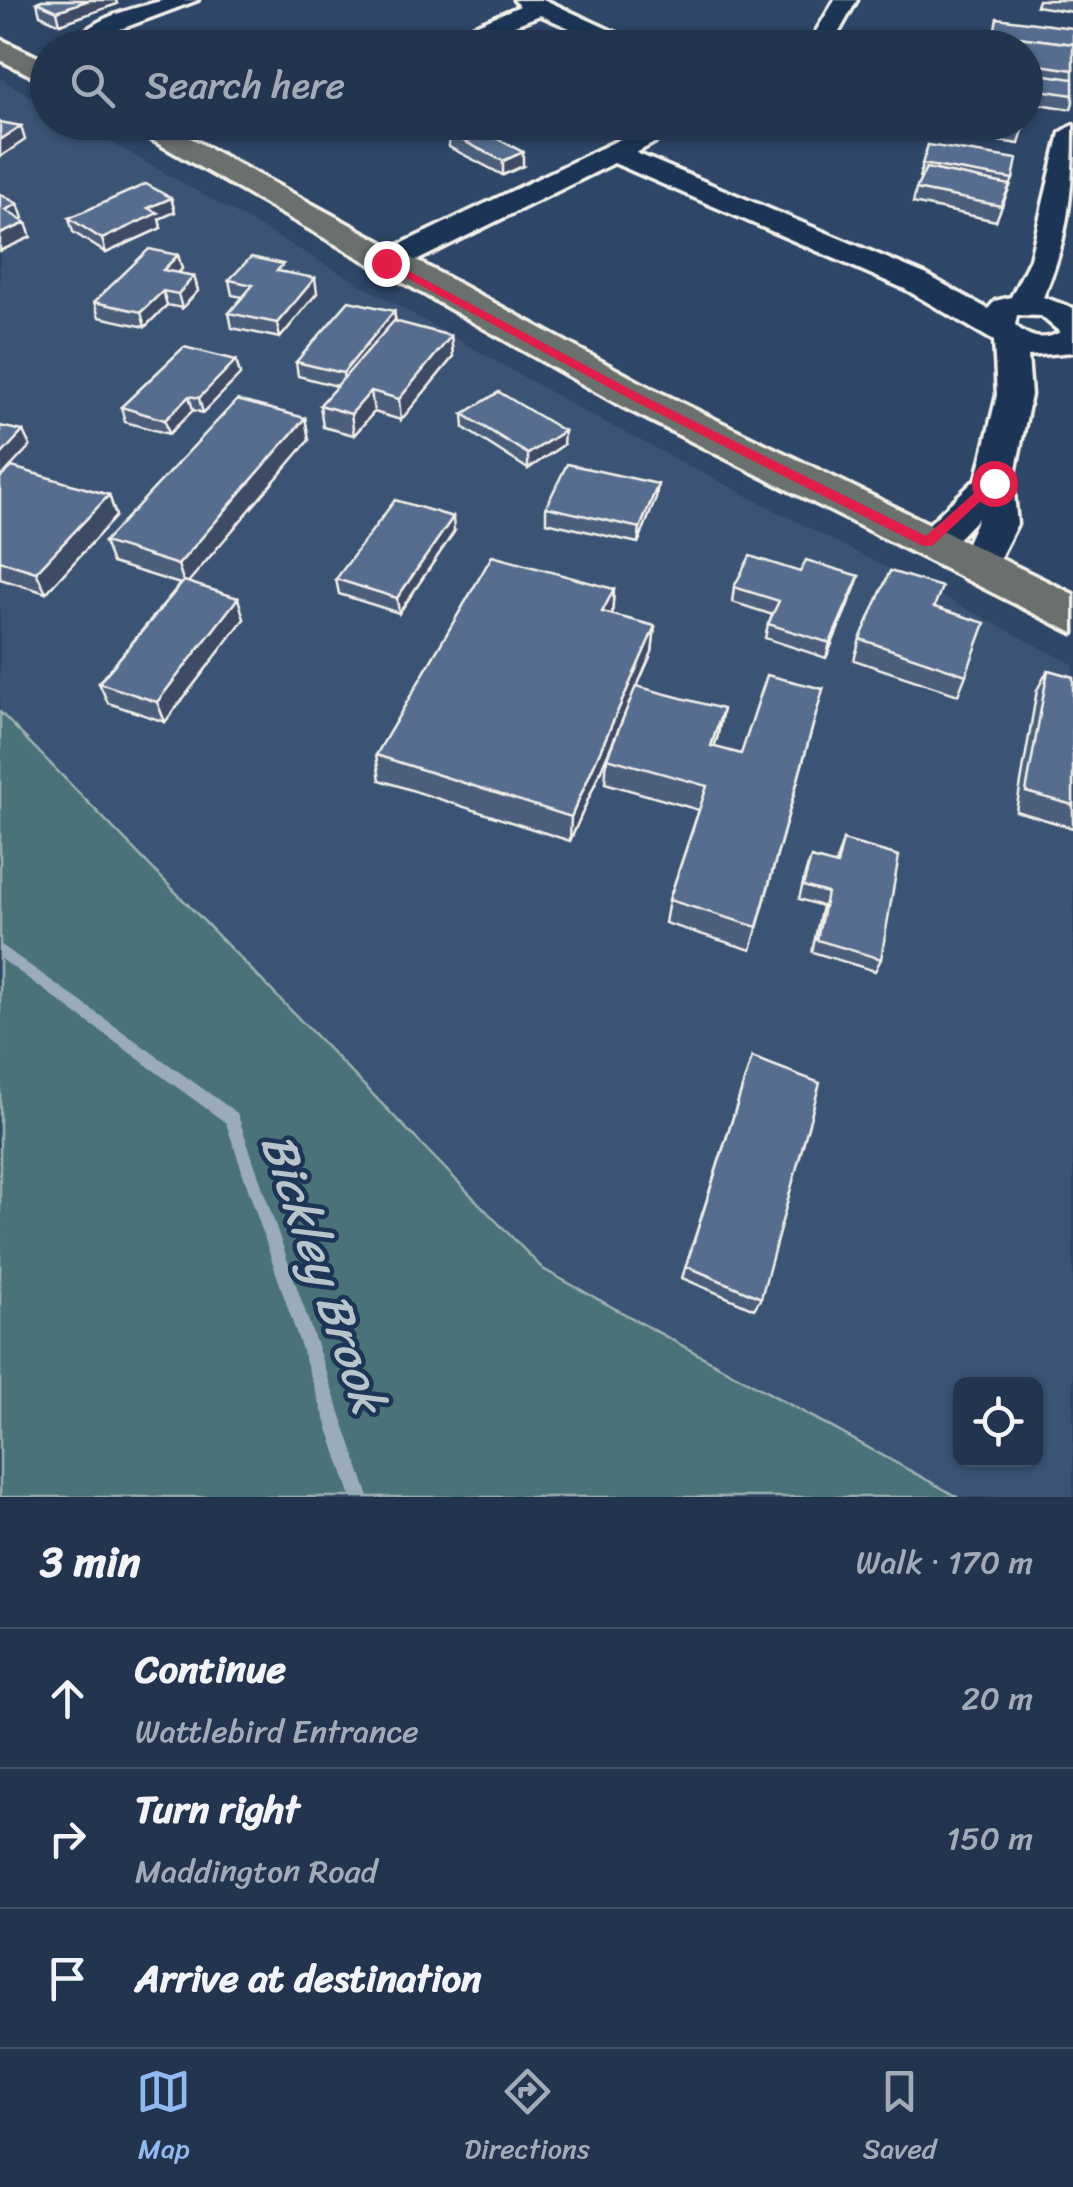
<!DOCTYPE html>
<meta charset="utf-8">
<style>
body{margin:0;font-family:Sriracha,sans-serif;background:#2e3f58;color:#f1f3f6}
.controls{position:absolute;right:30px;bottom:30px;display:grid;overflow:hidden;border-radius:15px;box-shadow:0 2px 8px #0004}
.controls button{width:90px;height:90px;display:grid;place-items:center;padding:0;border:0;border-bottom:2px solid #3f4f66;background:#22344e;color:#f1f3f6;font:50px sans-serif}
.stop{position:absolute;width:30px;height:30px;margin:-22px;border:8px solid #e11d48;border-radius:50%;background:#fff}
.stop.end{background:#e11d48;border-color:#fff;box-shadow:0 2px 10px #0008}
.list{margin:0;padding:0;list-style:none}
h2{display:flex;justify-content:space-between;align-items:center;height:130px;margin:0;padding:0 40px;font-size:42px}
h2 small{font-size:32px;font-weight:400;color:#a2aab6}
.list li{display:grid;grid-template-columns:65px 1fr auto;gap:30px;align-items:center;box-sizing:border-box;height:140px;padding:0 40px;border-top:2px solid #3f4f66}
.list b{display:block;font-size:38px;white-space:nowrap}
.list p{margin:0;font-size:32px;white-space:nowrap;color:#a2aab6}
.list em{font-size:32px;font-style:normal;color:#a2aab6}
.icon{flex:none;width:55px;height:55px;fill:none;stroke:currentColor;stroke-width:2;stroke-linecap:round;stroke-linejoin:round}
.map{position:relative;flex:none;width:1073px;height:1497px;overflow:hidden}
.search{position:absolute;background:#22344e;box-shadow:0 2px 8px #0004;left:30px;right:30px;top:30px;height:110px;display:flex;align-items:center;gap:25px;box-sizing:border-box;padding:0 35px;border-radius:55px;color:#a2aab6;font-size:38px}
.sheet{height:550px;background:#22344e}
nav{display:flex;justify-content:space-around;align-items:center;box-sizing:border-box;height:140px;border-top:2px solid #3f4f66;background:#22344e;font-size:28px;color:#a2aab6}
nav a{display:grid;justify-items:center;gap:5px}
nav .on{color:#90b9f0}
.map>svg:first-child{display:block}
.built{fill:#3a5274;fill-rule:evenodd}
.green{fill:#4a7378;stroke:#9fb2b0;stroke-width:2.5}
.lines{fill:none;stroke-linecap:round;stroke-linejoin:round}
.stream{fill:#9babba;fill-rule:evenodd}
.minor-casing{stroke:#f4f1e8;stroke-width:7}
.major-casing{stroke:#f4f1e8;stroke-width:7}
.minor{fill:#1d3557;fill-rule:evenodd}
.major{fill:#6a706d;fill-rule:evenodd}
.wall{fill:#4b5e7c;stroke:#f4f1e8;stroke-width:2.5}
.shaded-wall{fill:#3d4c65;stroke:#f4f1e8;stroke-width:2.5}
.building{fill:#576d90;stroke:#f4f1e8;stroke-width:2.5}
.route{fill:#e11d48}
.labels{text-anchor:middle;dominant-baseline:central;stroke-width:9;stroke-linejoin:round;paint-order:stroke}
.near-water-label{font-size:48px;font-style:italic;fill:#b8c3ca;stroke:#1d3557}
</style>
<div class="map">
<svg width="1073" height="1497" viewBox="0 0 1073 1497">
<rect width="100%" height="100%" fill="#2e4668"/>
<filter id="ink" filterUnits="userSpaceOnUse"><feTurbulence type="fractalNoise" baseFrequency=".01" numOctaves="2"/><feDisplacementMap in="SourceGraphic" scale="20" xChannelSelector="R" yChannelSelector="G"/><feConvolveMatrix kernelMatrix="1 2 1 2 8 2 1 2 1" color-interpolation-filters="sRGB"/></filter>
<g filter="url(#ink)">
<path class="built" d="M0,78l47,28 1,16 29,1 512,291 484,250v833h-115l-415,-228 -543,-557zM960,1384h76v76h-76z"/>
<path class="green" d="M0,712l543,557 415,228h-958z"/>
<g class="lines">
<path class="stream" d="M0,944l237,169 132,384h-18l-125,-374 -226,-165z"/>
<defs>
<g id="minor">
<path d="M164,0h34l-80,30 -17,12 3,6h-24l-4,-8c21,-25 58,-31 88,-40z"/>
<path d="M514,0h31l104,48h-34l-75,-33 -84,33h-35l99,-42z"/>
<path d="M835,0h22l-27,48h-24z"/>
<path d="M656,122h35l-55,31 291,122 61,34 7,-8 16,-4 19,-38 30,-126 13,-8c0,62 -4,115 -30,172l30,11v44l-45,4 3,39 -18,88 4,41 -27,53 -14,4 -14,-4 -6,-10 22,-49c-19,19 -35,42 -64,34l-5,-9 68,-65 20,-83 -3,-54 -89,-52 -291,-126 -216,107 -11,2 -15,-9 4,-7zM1017,315l24,1 19,16c-16,10 -32,6 -45,-7z"/>
</g>
<g id="major">
<path d="M0,39l48,23v22l-48,-24z"/>
<path d="M120,122h41l490,266 422,206v39l-452,-227z"/>
</g>
</defs>
<use href="#minor" class="minor-casing"/>
<use href="#major" class="major-casing"/>
<use href="#minor" class="minor"/>
<use href="#major" class="major"/>
</g>
<g class="wall">
<path d="M42,0h74l1,4 -57,20 -20,-9 -3,-13z"/>
<path d="M1038,0h35v12l-37,-6z"/>
<path d="M1073,28v74l-2,7 -45,-7v-54z"/>
<path d="M950,122h75l-6,22 -72,-11z"/>
<path d="M448,133l75,33 -20,9 -54,-28z"/>
<path d="M928,145l85,34 -17,42 -83,-18 3,-14 5,-10 -2,-1z"/>
<path d="M171,198l4,14 -16,7 2,9 -55,25 -33,-21 -4,-14z"/>
<path d="M178,255l4,14 -4,4 16,3 4,15 -16,17 -15,-3 -22,22 -46,-10 -5,-15z"/>
<path d="M284,272l33,21 -37,45 -48,-10 -3,-15 14,-16 -11,-2 -3,-15z"/>
<path d="M394,311l2,11 55,14 2,21 -52,63 -27,-8 -20,23 -31,-8 -3,-22 17,-19 -39,-10 -2,-14z"/>
<path d="M236,360l4,15 -37,38 -10,-3 -24,24 -44,-12 -4,-15z"/>
<path d="M463,414l100,31 -35,24 -64,-41z"/>
<path d="M305,418l4,22 -121,142 56,37 -79,103 -57,-19 -9,-20 81,-99 -68,-21 -8,-21z"/>
<path d="M0,478l109,17 7,21 -70,77 -46,-14z"/>
<path d="M656,498l-18,45 -92,-21v-15z"/>
<path d="M454,532l-55,81 -60,-19 -3,-15z"/>
<path d="M800,572l59,4 -5,14 -28,68 -61,-20 3,-14 5,-9 -41,-13 2,-15z"/>
<path d="M614,589l-2,26 43,11 -3,26 -15,34 81,49 -4,12 27,7 82,-65 -72,261 -86,-27 4,-23 30,-90 -94,-27 2,-25 15,-36 -52,119 -190,-61 -4,-25z"/>
<path d="M935,607l31,68 -8,20 -104,-35 6,-21z"/>
<path d="M1048,670l25,7v151l-57,-17 21,-121z"/>
<path d="M843,840l38,119 -6,12 -63,-19 10,-46 -23,-7 7,-28 5,-13 24,7z"/>
<path d="M752,1057l9,241 -7,11 -72,-31z"/>
</g>
<g class="shaded-wall">
<path d="M89,0h27l1,4 -57,20 -3,-13z"/>
<path d="M21,126l4,14 -25,17v-17z"/>
<path d="M523,152v14l-20,9v-14z"/>
<path d="M171,198l4,14 -16,7 2,9 -55,25 -4,-14 46,-31z"/>
<path d="M18,204l5,14 -13,6 -5,-14z"/>
<path d="M26,223l5,14 -31,14v-17z"/>
<path d="M178,255l4,14 -16,16 -3,-15z"/>
<path d="M194,276l4,15 -16,17 -4,-14z"/>
<path d="M315,278l2,15 -37,45 -3,-15z"/>
<path d="M163,291l4,14 -22,22 -4,-15z"/>
<path d="M394,311l2,15 -51,62 -2,-15z"/>
<path d="M451,336l2,21 -52,63 -2,-21z"/>
<path d="M236,360l4,15 -37,38 -4,-15z"/>
<path d="M371,391l3,21 -20,23 -3,-21z"/>
<path d="M189,396l4,14 -24,24 -4,-14z"/>
<path d="M305,418l4,22 -124,146 -7,-21z"/>
<path d="M23,431l7,15 -30,32v-22z"/>
<path d="M564,431l-1,14 -35,24v-15z"/>
<path d="M658,484l-2,14 -18,45 2,-15z"/>
<path d="M109,495l7,21 -70,77 -10,-21z"/>
<path d="M453,517l1,15 -55,81 -2,-15z"/>
<path d="M859,576l-5,14 -28,68 4,-15z"/>
<path d="M614,589l-2,26 -10,-3z"/>
<path d="M238,598l6,21 -79,103 -8,-20z"/>
<path d="M655,626l-3,26 -82,189 1,-24z"/>
<path d="M723,709l-5,26 -12,36 5,-25z"/>
</g>
<g class="building">
<path d="M42,0h47l-32,11 -20,-9z"/>
<path d="M997,18l76,10v16l-79,-10z"/>
<path d="M979,32l94,12v26l-47,-7v-15h-51z"/>
<path d="M1026,72l47,7v16l-47,-7z"/>
<path d="M0,122l21,4 -21,14z"/>
<path d="M971,122h54l-2,8z"/>
<path d="M468,124l55,28 -20,9 -55,-28z"/>
<path d="M928,145l89,14 -4,20 -91,-15z"/>
<path d="M926,168l84,17 -9,21 -85,-17z"/>
<path d="M146,184l25,14 -23,10 10,5 -56,26 -33,-21z"/>
<path d="M0,194l18,10 -13,6 21,13 -26,11z"/>
<path d="M149,249l29,6 -15,15 31,6 -16,18 -15,-3 -22,21 -47,-10z"/>
<path d="M251,257l32,7 -6,7 38,7 -38,45 -48,-10 24,-28 -24,-5z"/>
<path d="M349,301l45,10 -51,62 -47,-11z"/>
<path d="M394,321l57,15 -52,63 -28,-8 -20,23 -31,-9z"/>
<path d="M184,347l52,13 -37,38 -10,-2 -24,24 -44,-13z"/>
<path d="M499,392l65,39 -36,23 -65,-40z"/>
<path d="M237,400l68,18 -127,147 -74,-23z"/>
<path d="M0,426l23,5 -23,25z"/>
<path d="M567,464l91,20 -18,44 -94,-21z"/>
<path d="M12,467l97,28 -73,77 -36,-11v-83z"/>
<path d="M395,500l58,17 -56,81 -61,-19z"/>
<path d="M492,556l122,33 -12,23 53,14 -84,191 -195,-62z"/>
<path d="M750,556l50,16 6,-12 53,16 -29,67 -62,-19 11,-23 -45,-14z"/>
<path d="M890,571l52,16 -8,20 51,16 -19,52 -106,-36z"/>
<path d="M184,581l54,17 -81,104 -58,-19z"/>
<path d="M1048,670l25,7v128l-47,-13z"/>
<path d="M767,675l56,14 -66,238 -88,-27 38,-114 -100,-28 29,-72 87,23 -12,37 30,8z"/>
<path d="M843,840l56,16 -18,103 -64,-19 10,-47 -24,-7 8,-28 26,7z"/>
<path d="M752,1057l68,26 -59,215 -75,-32z"/>
</g>
</g>
<path class="route" d="M383,261h7l251,134 285,141 63,-56 11,3 -68,63h-9l-291,-146 -249,-135z"/>
<g class="labels">
<g class="near-water-label">
<text transform="translate(324 1273) rotate(71)">Bickley Brook</text>
</g>
</g>
</svg>
<div class="controls">
<button><svg class="icon" aria-label="locate" viewBox="0 0 24 24"><circle cx="12" cy="12" r="6"/><path d="M12 2v4M12 18v4M2 12h4M18 12h4"/></svg></button>
</div>
<div class="stop" style="left:994px;top:483px"></div>
<div class="stop end" style="left:386px;top:263px"></div>
<div class="search"><svg class="icon" aria-label="search" viewBox="0 0 24 24"><circle cx="10" cy="10" r="6"/><path d="M15 15l6 6"/></svg>Search here</div>
</div>
<section class="sheet">
<h2>3 min<small>Walk · 170 m</small></h2>
<ul class="list">
<li><svg class="icon" aria-label="ahead" viewBox="0 0 24 24"><path d="M12 20V5M6 11l6-6 6 6"/></svg><div><b>Continue</b><p>Wattlebird Entrance</p></div><em>20 m</em></li>
<li><svg class="icon" aria-label="right" viewBox="0 0 24 24"><path d="M7 20v-9h11M14 6l5 5-5 5"/></svg><div><b>Turn right</b><p>Maddington Road</p></div><em>150 m</em></li>
<li><svg class="icon" aria-label="arrive" viewBox="0 0 24 24"><path d="M6 21V4h12l-3 4 3 4H6"/></svg><div><b>Arrive at destination</b></div></li>
</ul>
</section>
<nav>
<a class="on"><svg class="icon" aria-label="map" viewBox="0 0 24 24"><path d="M3 6l6-2 6 2 6-2v14l-6 2-6-2-6 2zM9 4v14M15 6v14"/></svg>Map</a>
<a><svg class="icon" aria-label="directions" viewBox="0 0 24 24"><path d="M12 3l9 9-9 9-9-9zM9 14v-3h6M13 9l2 2-2 2"/></svg>Directions</a>
<a><svg class="icon" aria-label="saved" viewBox="0 0 24 24"><path d="M7 4h10v16l-5-4-5 4z"/></svg>Saved</a>
</nav>
